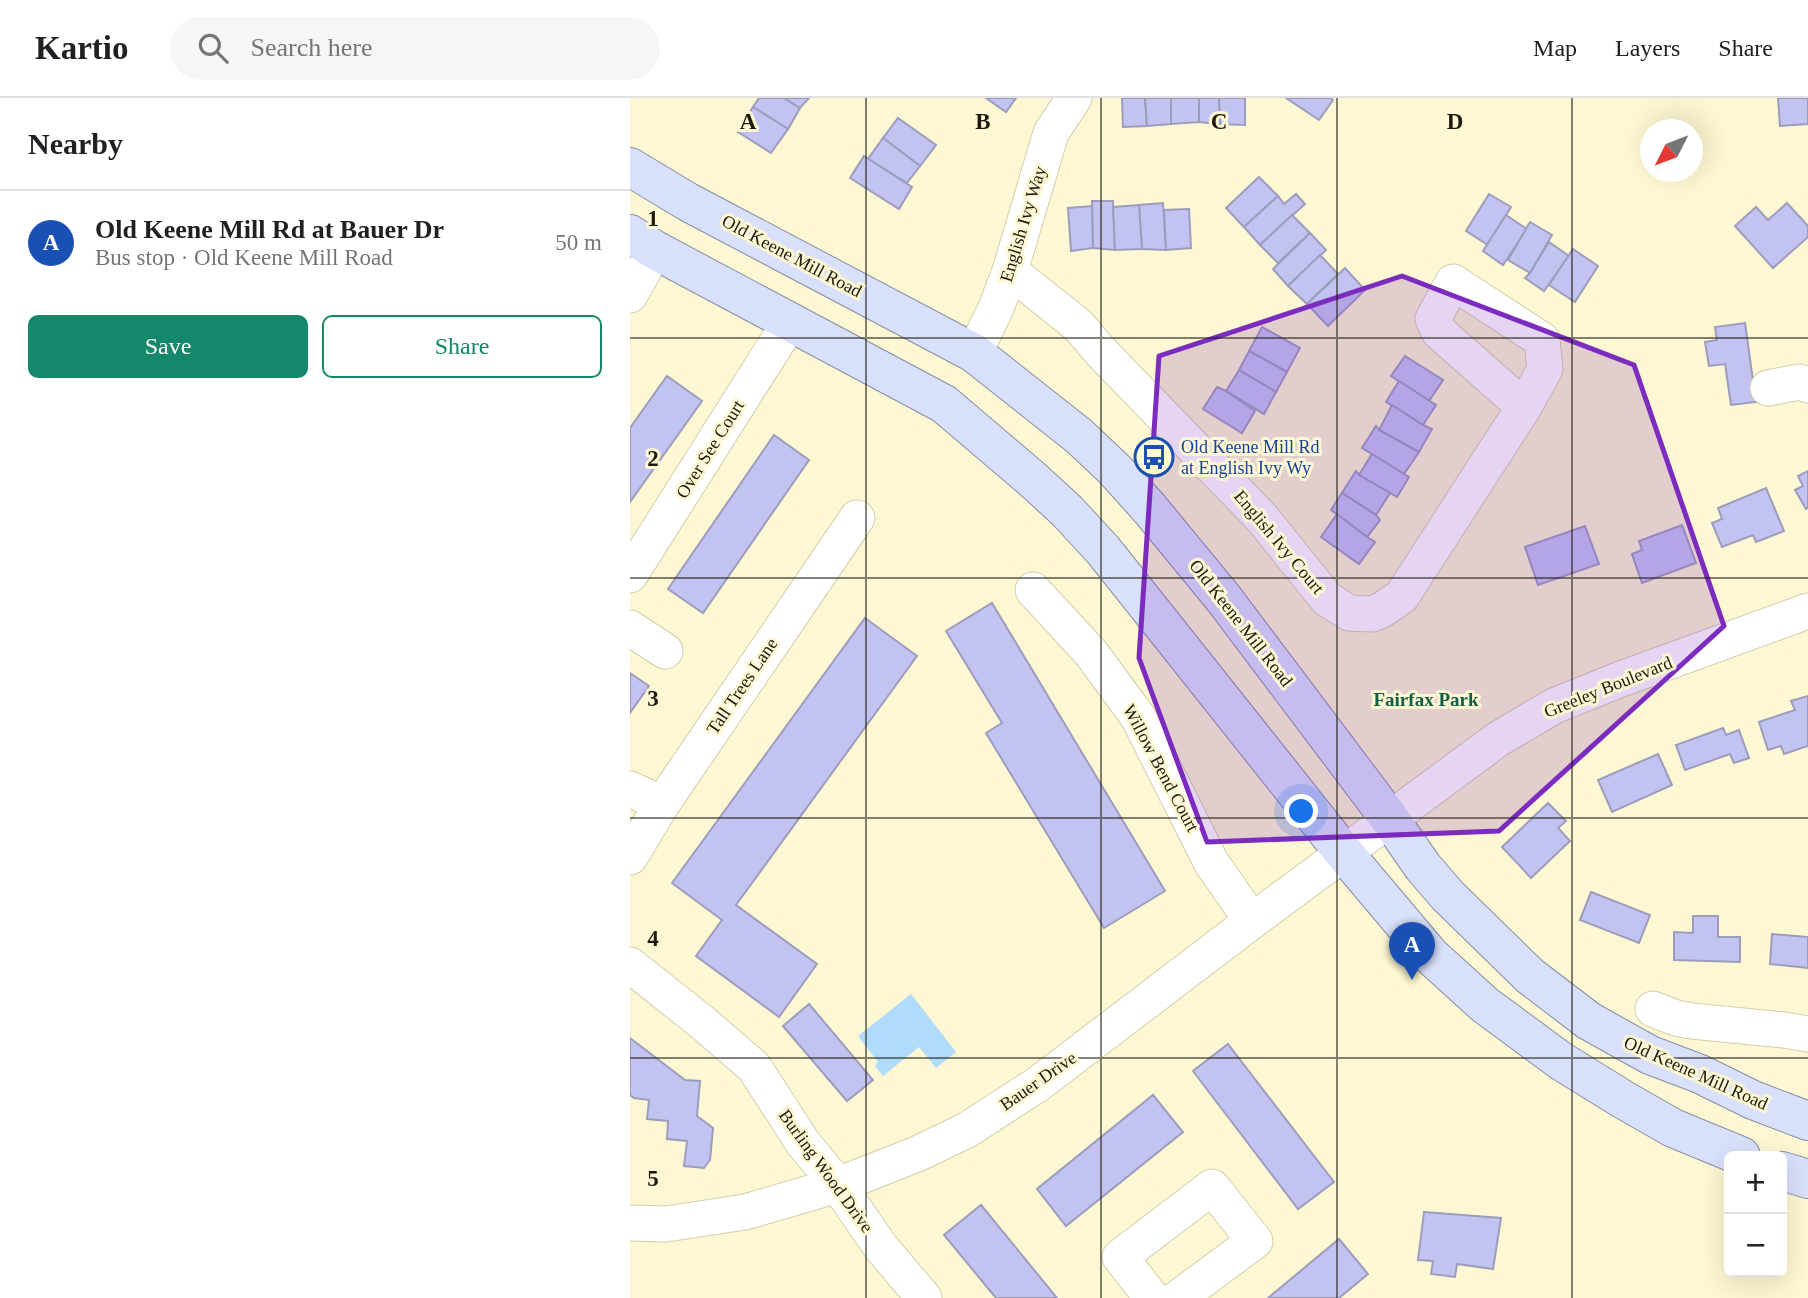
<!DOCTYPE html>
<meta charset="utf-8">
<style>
body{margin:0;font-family:Georgia,serif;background:#f6f6f6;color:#202124}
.controls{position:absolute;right:21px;bottom:21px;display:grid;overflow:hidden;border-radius:10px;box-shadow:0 7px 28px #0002}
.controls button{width:63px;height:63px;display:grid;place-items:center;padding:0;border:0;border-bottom:2px solid #e0e0e0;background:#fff;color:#202124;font:35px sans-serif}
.compass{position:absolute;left:1010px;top:21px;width:63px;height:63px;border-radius:50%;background:#fff;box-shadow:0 7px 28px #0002;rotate:228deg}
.you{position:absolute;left:672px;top:714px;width:24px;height:24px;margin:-18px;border:5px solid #fff;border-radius:50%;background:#1a73e8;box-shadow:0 0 0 10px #1a73e833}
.badge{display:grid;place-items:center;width:46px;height:46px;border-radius:50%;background:#148868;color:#fff;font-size:23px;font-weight:700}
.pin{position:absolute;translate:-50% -58px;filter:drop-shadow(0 2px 4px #0008)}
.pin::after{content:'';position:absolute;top:37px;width:24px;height:21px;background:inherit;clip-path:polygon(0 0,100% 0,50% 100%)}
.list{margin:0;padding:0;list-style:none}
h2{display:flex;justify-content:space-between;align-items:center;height:91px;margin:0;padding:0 28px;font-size:30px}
h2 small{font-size:23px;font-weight:400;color:#757577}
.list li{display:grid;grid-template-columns:46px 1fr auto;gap:21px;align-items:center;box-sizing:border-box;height:105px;padding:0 28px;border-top:2px solid #e0e0e0}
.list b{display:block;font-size:26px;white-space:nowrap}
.list p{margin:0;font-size:23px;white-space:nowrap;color:#757577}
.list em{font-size:23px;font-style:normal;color:#757577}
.actions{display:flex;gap:14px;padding:21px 28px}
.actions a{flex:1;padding:16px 0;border:2px solid #148868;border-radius:10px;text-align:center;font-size:24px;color:#148868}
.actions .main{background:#148868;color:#fff}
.icon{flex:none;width:38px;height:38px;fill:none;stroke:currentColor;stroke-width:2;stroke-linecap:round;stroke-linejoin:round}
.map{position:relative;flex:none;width:1178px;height:1200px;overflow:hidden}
header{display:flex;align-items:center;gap:42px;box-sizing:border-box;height:98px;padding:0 35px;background:#fff;border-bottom:2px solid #e0e0e0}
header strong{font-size:33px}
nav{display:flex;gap:38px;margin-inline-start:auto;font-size:24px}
.search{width:490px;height:63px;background:#f6f6f6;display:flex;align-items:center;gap:18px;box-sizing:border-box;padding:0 24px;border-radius:38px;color:#757577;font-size:26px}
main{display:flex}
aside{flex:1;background:#fff}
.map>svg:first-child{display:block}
.water{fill:#b1dbfb}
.building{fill:#c3c3f1;stroke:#9c9dbd;stroke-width:2}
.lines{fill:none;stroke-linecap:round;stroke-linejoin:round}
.minor-casing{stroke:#d4ceab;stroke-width:37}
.major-casing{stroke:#868da6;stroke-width:40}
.minor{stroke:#fff;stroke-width:35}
.major{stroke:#d9e0fb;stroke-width:38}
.marked{fill:#7b2cbf;fill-opacity:0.2;stroke:#7b2cbf;stroke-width:5;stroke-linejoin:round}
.grid{fill:none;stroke:#1d1b0e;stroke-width:2;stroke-opacity:0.55}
.labels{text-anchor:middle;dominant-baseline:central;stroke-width:6;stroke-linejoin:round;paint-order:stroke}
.street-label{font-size:18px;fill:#1d1b0e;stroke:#fdf7d3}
.transit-label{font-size:18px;fill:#164399;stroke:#fdf7d3;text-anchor:start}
.neighbourhood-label{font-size:19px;font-weight:bold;fill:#125e47;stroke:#fdf7d3}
.grid-label{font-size:23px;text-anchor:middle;font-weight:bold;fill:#1d1b0e;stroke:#fdf7d3;stroke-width:6;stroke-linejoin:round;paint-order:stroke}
</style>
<header>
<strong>Kartio</strong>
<div class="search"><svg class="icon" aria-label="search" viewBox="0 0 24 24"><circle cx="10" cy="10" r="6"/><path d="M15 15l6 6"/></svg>Search here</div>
<nav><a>Map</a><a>Layers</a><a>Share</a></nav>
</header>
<main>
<aside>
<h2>Nearby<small></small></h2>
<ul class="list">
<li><span class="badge" style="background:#1a4fb4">A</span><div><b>Old Keene Mill Rd at Bauer Dr</b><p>Bus stop · Old Keene Mill Road</p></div><em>50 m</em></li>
</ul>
<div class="actions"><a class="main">Save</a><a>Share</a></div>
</aside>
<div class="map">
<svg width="1178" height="1200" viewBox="0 0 1178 1200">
<rect width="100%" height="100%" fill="#fdf7d3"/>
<path class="water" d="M281,896l45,58 -20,16 -17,-21 -36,29 -8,-10 3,-4 -20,-26z"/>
<g class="building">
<path d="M129,0h25l16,10 -12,21 -35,-22z"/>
<path d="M154,0h25l-9,10z"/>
<path d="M356,0h30l-10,14z"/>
<path d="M492,0h23l2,28 -24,1z"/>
<path d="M515,0h26v26l-24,2z"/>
<path d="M541,0h28v24l-28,2z"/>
<path d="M569,0h20l1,26 -21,-2z"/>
<path d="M589,0h26v27l-25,-1z"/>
<path d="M656,0h44l3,2 -14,20z"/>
<path d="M1148,0h30v26l-28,2z"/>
<path d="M123,9l35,22 -17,24 -33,-21z"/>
<path d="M268,20l38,27 -16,21 -37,-28z"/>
<path d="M253,40l37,28 -13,17 -39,-24z"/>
<path d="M234,58l48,31 -13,22 -49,-31z"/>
<path d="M629,79l19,19 -34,31 -18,-19z"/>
<path d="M666,96l9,10 -45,41 -16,-18 34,-31 6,8z"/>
<path d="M859,96l22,13 -23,38 -22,-14z"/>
<path d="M462,103h21l2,49 -22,-2z"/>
<path d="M533,105l3,47 -24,-1 -3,-44z"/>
<path d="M1157,105l21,23v11l-35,31 -38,-42 21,-19 12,13z"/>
<path d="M509,107l3,44 -27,1 -2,-43z"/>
<path d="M462,108l1,42 -22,3 -3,-43z"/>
<path d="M559,111l2,39 -25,2 -2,-40z"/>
<path d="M662,117l18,18 -32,30 -18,-18z"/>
<path d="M876,117l21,14 -24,36 -20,-14z"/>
<path d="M900,124l22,13 -22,38 -22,-13z"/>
<path d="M680,135l16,17 -38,36 -15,-17z"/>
<path d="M919,144l20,14 -25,35 -19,-13 5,-5z"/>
<path d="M943,151l25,17 -23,36 -26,-17z"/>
<path d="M690,157l18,19 -31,30 -19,-18z"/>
<path d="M715,170l20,22 -37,36 -21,-22z"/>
<path d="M1115,225l11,79 -25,3 -6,-41 -16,2 -4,-24 12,-2 -2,-13z"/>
<path d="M632,229l38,21 -13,24 -38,-21z"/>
<path d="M619,253l38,21 -11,20 -37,-22z"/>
<path d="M775,258l38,24 -14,21 -38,-25z"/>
<path d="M609,272l37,22 -12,22 -38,-23z"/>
<path d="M37,278l35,25 -72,101v-74z"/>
<path d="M769,283l37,24 -13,20 -37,-23z"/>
<path d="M587,289l9,4 29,20 -13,22 -39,-24z"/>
<path d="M762,307l31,20 9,4 -13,23 -40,-22z"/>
<path d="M746,328l3,4 40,22 -15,22 -42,-26z"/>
<path d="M144,337l35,25 -106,153 -35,-24z"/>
<path d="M742,356l37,23 -12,20 -38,-22z"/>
<path d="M726,373l3,4 31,18 -14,22 -34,-22z"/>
<path d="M1178,373v37l-2,1 -11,-19 8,-4 -5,-10z"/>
<path d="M1136,390l18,43 -28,11 -3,-7 -31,12 -10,-24 10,-4 -4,-11z"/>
<path d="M712,395l34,22 4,5 -13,17 -36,-27z"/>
<path d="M707,416l30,23 8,5 -16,22 -38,-27z"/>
<path d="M1052,427l14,38 -54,20 -10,-29 10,-4 -3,-9z"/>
<path d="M955,428l14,38 -61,21 -13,-38z"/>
<path d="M362,505l173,288 -61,37 -118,-195 16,-10 -56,-92z"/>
<path d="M235,520l52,38 -181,249 81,59 -38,53 -83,-61 26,-36 -50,-37z"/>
<path d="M0,575l19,13 -19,27z"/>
<path d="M1178,598v50l-24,8 -3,-8 -13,4 -9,-28 36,-12 -4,-9z"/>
<path d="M1093,630l3,7 13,-5 10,28 -15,5 -4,-9 -45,16 -9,-25z"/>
<path d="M1028,656l14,31 -60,27 -14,-32z"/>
<path d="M918,705l18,18 -8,7 12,13 -39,37 -29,-31z"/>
<path d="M961,794l59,23 -11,28 -59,-23z"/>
<path d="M1063,818h25v21h22v25l-66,-2v-28l19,1z"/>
<path d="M1142,836l36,3v31l-38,-4z"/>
<path d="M179,906l64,76 -26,21 -64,-75z"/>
<path d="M0,940l55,42 15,1 -3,35 16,12 -3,32 -6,8 -20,-2 3,-25 -20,-2 1,-18 -21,-2 2,-19 -15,-2 -4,-3z"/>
<path d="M598,946l106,138 -36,27 -105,-138z"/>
<path d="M523,997l30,37 -117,94 -29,-37z"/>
<path d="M351,1107l76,93h-61l-52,-63z"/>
<path d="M794,1114l77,6 -8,51 -36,-5 -2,13 -24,-3 2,-13 -15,-1z"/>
<path d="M709,1141l29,35 -29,24h-71z"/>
</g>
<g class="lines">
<defs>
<g id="minor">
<path d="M380,173l68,54 23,27 161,166 65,81 22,14 23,1 10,-4 20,-14 122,-189 21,-38 -3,-29 -89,-58 -20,37 6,13 85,75"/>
<path d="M0,197l25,-45"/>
<path d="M344,255l22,-45 14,-37 41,-138 23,-35"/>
<path d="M1138,290l31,-6 9,3"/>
<path d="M0,477l160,-253"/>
<path d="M403,492l58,63 47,64 73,145 41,59"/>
<path d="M0,530l35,23"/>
<path d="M0,691l32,15"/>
<path d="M0,759l32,-53 195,-286"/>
<path d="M0,867l73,58 51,44 49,76 35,42 42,61 44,52"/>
<path d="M1023,911l23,9 16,3 92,9 24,4"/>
<path d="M0,1125l36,1 79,-12 93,-27 79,-31 50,-24 71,-46 214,-163 246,-182 56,-33 67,-27 187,-68"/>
<path d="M522,1200l-32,-41 92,-70 43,54 -77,57"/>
</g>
<g id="major">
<path d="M0,69l58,35 286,151 105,83 35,33 36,40 74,90 165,219 34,49 25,29 82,80 59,45 61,34 50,19 53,26 55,21"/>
<path d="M0,136l25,16 289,154 87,74 36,33 36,39 241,303 86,102 55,50 76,56 63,39 49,28 68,28"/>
<path d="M1152,1073l26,8"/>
</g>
</defs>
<use href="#minor" class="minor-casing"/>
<use href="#major" class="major-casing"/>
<use href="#minor" class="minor"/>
<use href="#major" class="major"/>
</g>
<path class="marked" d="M772,178l232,89 90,261 -225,205 -292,11 -68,-184 20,-302z"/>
<path class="grid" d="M236,0v1200M471,0v1200M707,0v1200M942,0v1200M0,240h1178M0,480h1178M0,720h1178M0,960h1178"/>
<defs>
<symbol id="bus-ring" viewBox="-11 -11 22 22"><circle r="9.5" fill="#fdf7d3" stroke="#1a4fb4" stroke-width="1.5"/><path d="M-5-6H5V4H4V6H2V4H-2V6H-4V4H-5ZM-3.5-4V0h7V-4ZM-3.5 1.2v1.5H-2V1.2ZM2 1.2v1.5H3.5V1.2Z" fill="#1a4fb4"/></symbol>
</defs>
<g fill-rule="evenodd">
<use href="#bus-ring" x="502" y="337" width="44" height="44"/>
</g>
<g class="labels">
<g class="street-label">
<text transform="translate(393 126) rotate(-73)">English Ivy Way</text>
<text transform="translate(162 158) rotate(28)">Old Keene Mill Road</text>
<text transform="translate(80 351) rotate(-58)">Over See Court</text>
<text transform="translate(649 444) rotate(50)">English Ivy Court</text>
<text transform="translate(611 525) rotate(52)">Old Keene Mill Road</text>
<text transform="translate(112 588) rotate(-56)">Tall Trees Lane</text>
<text transform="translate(978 589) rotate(-22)">Greeley Boulevard</text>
<text transform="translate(531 670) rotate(62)">Willow Bend Court</text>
<text transform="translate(1066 975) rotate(24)">Old Keene Mill Road</text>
<text transform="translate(408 983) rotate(-35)">Bauer Drive</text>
<text transform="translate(196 1073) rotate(54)">Burling Wood Drive</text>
</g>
<g class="transit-label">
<text x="551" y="349">Old Keene Mill Rd<tspan x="551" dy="21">at English Ivy Wy</tspan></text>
</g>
<g class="neighbourhood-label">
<text x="796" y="601">Fairfax Park</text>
</g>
</g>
<g class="grid-label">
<text x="118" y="31">A</text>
<text x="353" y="31">B</text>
<text x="589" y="31">C</text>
<text x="825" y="31">D</text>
<text x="23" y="128">1</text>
<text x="23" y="368">2</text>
<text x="23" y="608">3</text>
<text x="23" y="848">4</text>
<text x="23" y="1088">5</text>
</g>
</svg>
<div class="controls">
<button>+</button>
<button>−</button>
</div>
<svg class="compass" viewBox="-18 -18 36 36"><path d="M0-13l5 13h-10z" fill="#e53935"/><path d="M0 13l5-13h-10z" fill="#757577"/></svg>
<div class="you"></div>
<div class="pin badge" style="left:782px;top:882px;background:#1a4fb4">A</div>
</div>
</main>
